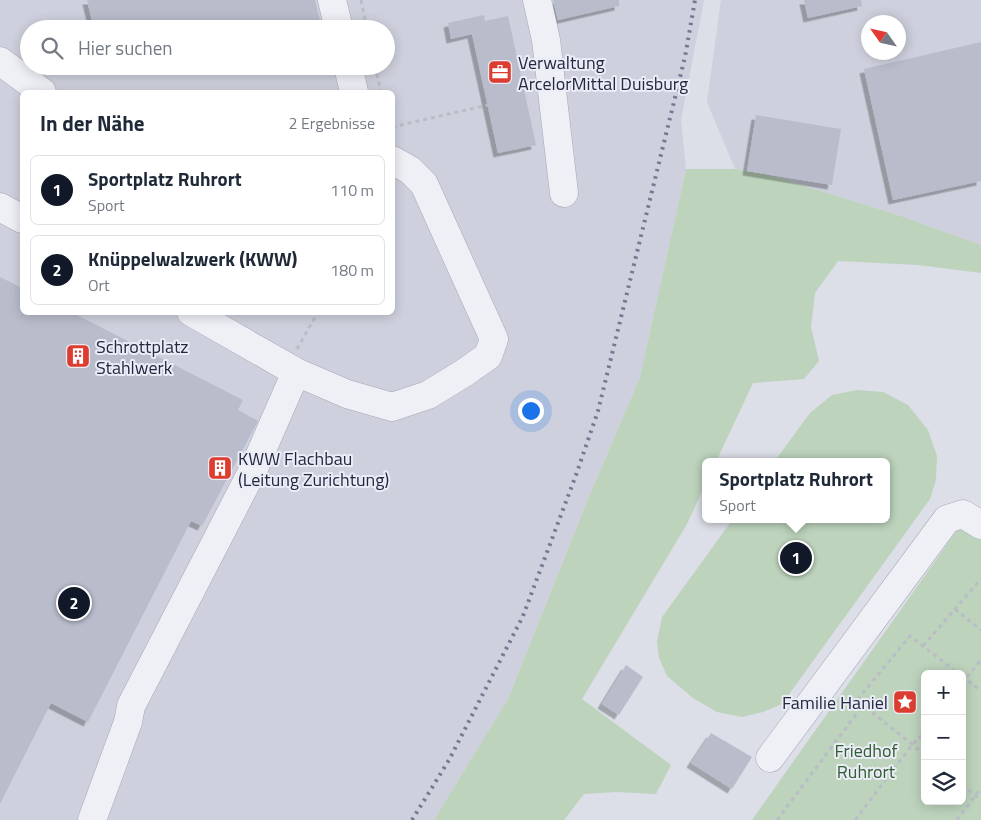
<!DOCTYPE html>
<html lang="de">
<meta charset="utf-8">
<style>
body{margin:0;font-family:"Titillium Web",sans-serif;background:#f2f2f3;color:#1f2937}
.controls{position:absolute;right:15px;bottom:15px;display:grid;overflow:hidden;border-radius:8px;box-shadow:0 2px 12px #0003}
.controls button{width:45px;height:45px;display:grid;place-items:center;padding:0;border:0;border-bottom:1px solid #e0e1e3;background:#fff;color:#1f2937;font:25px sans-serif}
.compass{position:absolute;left:861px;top:15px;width:45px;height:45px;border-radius:50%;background:#fff;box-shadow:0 2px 12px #0003;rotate:304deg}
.you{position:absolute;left:530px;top:410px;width:18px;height:18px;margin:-12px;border:4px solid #fff;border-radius:50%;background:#1a73e8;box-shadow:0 0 0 8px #1a73e833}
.badge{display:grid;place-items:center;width:32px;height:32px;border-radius:50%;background:#111827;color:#fff;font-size:16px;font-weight:700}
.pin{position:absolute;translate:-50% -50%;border:2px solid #fff;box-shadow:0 1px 5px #0006}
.popup{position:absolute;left:702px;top:458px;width:188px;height:65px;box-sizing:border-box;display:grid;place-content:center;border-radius:8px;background:#fff;filter:drop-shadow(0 1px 4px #0005);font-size:16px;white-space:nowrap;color:#747a83}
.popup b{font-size:19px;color:#1f2937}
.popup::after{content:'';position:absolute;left:50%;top:100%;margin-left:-10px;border:10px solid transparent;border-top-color:#fff}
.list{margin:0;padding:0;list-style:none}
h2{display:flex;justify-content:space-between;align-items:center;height:65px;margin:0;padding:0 20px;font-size:21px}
h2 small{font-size:16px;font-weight:400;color:#747a83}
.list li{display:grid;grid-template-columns:32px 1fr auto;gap:15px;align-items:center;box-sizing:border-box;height:70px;margin:0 10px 10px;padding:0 10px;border:1px solid #e0e1e3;border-radius:8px}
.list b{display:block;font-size:19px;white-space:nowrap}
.list p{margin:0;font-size:16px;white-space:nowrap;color:#747a83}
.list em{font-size:16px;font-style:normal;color:#747a83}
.icon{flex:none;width:28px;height:28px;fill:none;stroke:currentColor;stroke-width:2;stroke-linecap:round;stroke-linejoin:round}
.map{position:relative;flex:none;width:981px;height:820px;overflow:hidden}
.search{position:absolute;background:#fff;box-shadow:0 2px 12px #0003;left:20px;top:20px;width:375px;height:55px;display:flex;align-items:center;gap:12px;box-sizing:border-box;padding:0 18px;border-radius:28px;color:#747a83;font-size:19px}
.panel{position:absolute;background:#fff;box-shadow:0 2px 12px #0003;left:20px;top:90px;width:375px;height:225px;border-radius:8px}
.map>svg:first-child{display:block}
.built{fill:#ced0dd;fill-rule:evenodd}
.green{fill:#bdd3bc;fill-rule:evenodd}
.building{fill:#b9bccb;filter:url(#shadow)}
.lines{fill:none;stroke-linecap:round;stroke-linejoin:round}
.minor-casing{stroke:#a5a7b6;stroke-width:29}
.path{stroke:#babcc7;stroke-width:3;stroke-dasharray:4 4;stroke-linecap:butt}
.minor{stroke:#eff0f6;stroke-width:28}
.rail{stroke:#747993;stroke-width:4;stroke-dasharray:2.5 5;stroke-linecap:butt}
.labels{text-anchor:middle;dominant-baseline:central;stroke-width:4;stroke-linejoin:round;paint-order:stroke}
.poi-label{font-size:18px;fill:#242840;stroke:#ebedf6;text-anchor:start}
.park-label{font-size:18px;fill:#305d31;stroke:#ebedf6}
</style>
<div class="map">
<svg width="981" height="820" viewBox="0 0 981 820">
<defs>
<filter id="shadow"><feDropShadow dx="-4.5" dy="4.5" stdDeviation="0" flood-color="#0004"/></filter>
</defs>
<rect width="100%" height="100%" fill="#dcdee8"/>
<g class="built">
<path d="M0,0h704l-23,120 5,49 -46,208 -51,120 -81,202 -74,121h-434zM29,29h357v37h-357zM22,92h370v220h-370z"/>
<path d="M721,0h260v245l-83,-30 -132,-41 -31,-5 -28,-67zM868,22h30v30h-30z"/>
</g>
<g class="green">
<path d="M686,169h49l31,5 132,41 83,30v28l-63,-8 -80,-4 -23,32 -4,34 8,34 -15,18 -51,4 -37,79h-10v21l-19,41 -105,175 89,66 -15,29 -40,-2 -32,2 -20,26h-130l74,-121 81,-202 51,-120z"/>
<path d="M857,390l26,2 25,13 20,25 9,26 -1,24 -6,19 -148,205 -19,8 -21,5 -25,-5 -24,-14 -26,-22 -8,-18 -2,-17 5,-24 71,-98h153v-57h-112l36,-49 22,-18z"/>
<path d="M960,526l21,12v282h-229zM925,674h37v127h-37z"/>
</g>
<g class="building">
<path d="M87,0h228l7,29h-182l-2,-9 -35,9h-9z"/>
<path d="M553,0h66v6l-61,14z"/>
<path d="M804,0h57l1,6 -54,12z"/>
<path d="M484,15l1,6 23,-5 28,129 -38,8 -26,-119 -21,5 -3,-16z"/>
<path d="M981,42v139l-88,19 -29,-131z"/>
<path d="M756,115l85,14 -9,56 -85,-14z"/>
<path d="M0,277l22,11v24h49l172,88 -5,10 20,11 -56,105 -11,-5 -103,201 -37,-19 -51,101z"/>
<path d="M626,665l17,12 -24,38 -17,-11z"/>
<path d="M711,733l41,24 -20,32 -41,-26z"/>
</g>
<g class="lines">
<defs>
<g id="minor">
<path d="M332,0l7,29"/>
<path d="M537,0l9,40 18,153"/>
<path d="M0,61l42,31"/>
<path d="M348,66l6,26"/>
<path d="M0,207l22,12"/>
<path d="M191,312l105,60 51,22 45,13 36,-12 36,-22 24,-17 6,-17 -70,-155 -14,-14 -18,-10"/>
<path d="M770,758l177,-239 16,-5 18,11"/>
<path d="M92,820l36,-98 3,-16 124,-240 41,-94"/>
</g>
</defs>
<use href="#minor" class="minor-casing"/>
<g class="path">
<path d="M361,0l6,29"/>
<path d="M375,66l6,26"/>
<path d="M392,127l96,-22"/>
<path d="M297,349l21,-37"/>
<path d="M955,609l26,21"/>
<path d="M923,646l58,-67"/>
<path d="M962,676l19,15"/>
<path d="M962,683l19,-23"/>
<path d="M925,755l-68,-55 53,-64 49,38"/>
<path d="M962,785l19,15"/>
<path d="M777,820l86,-115"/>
<path d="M855,820l57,-75 13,-13"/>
<path d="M957,820l24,-32"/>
</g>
<use href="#minor" class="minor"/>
<path class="rail" d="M412,820l37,-60 74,-144 53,-141 22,-64 87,-354 10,-57"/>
</g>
<defs>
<symbol id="office-square" viewBox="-11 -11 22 22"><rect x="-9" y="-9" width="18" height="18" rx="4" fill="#dd3d31" stroke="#ebedf6"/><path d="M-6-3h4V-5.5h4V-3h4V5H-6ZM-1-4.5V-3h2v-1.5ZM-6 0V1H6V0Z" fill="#fff"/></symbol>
<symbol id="building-square" viewBox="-11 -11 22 22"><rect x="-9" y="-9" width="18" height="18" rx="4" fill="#dd3d31" stroke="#ebedf6"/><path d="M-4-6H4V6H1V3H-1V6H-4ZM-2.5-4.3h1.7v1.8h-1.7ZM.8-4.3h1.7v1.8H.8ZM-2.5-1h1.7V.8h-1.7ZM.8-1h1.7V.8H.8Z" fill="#fff"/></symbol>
<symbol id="sight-square" viewBox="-11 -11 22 22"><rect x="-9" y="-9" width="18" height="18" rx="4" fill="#dd3d31" stroke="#ebedf6"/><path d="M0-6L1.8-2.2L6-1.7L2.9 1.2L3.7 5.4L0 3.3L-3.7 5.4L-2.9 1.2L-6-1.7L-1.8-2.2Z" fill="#fff"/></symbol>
</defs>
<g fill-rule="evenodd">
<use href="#office-square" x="486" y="58" width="28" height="28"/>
<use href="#building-square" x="64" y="342" width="28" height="28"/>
<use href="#building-square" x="206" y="454" width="28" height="28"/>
<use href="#sight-square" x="891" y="688" width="28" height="28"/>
</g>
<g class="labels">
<g class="poi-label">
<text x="518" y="62">Verwaltung<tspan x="518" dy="21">ArcelorMittal Duisburg</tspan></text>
<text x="96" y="346">Schrottplatz<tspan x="96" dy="21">Stahlwerk</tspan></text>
<text x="238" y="458">KWW Flachbau<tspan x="238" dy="21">(Leitung Zurichtung)</tspan></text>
<text x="888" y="702" text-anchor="end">Familie Haniel</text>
</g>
<g class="park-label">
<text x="866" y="750">Friedhof<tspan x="866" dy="21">Ruhrort</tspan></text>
</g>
</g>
</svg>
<div class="controls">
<button>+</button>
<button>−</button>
<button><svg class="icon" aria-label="layers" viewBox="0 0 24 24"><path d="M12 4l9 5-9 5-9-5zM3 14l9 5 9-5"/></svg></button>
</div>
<svg class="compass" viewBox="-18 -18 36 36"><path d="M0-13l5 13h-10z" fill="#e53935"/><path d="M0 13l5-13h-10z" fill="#747a83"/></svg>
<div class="you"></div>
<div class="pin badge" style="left:796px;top:558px">1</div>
<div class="popup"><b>Sportplatz Ruhrort</b>Sport</div>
<div class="pin badge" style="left:74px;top:603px">2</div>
<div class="search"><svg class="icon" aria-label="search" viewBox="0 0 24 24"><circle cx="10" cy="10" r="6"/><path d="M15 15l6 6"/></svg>Hier suchen</div>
<section class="panel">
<h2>In der Nähe<small>2 Ergebnisse</small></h2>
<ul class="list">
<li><span class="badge">1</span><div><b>Sportplatz Ruhrort</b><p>Sport</p></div><em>110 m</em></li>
<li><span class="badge">2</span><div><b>Knüppelwalzwerk (KWW)</b><p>Ort</p></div><em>180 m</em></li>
</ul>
</section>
</div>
